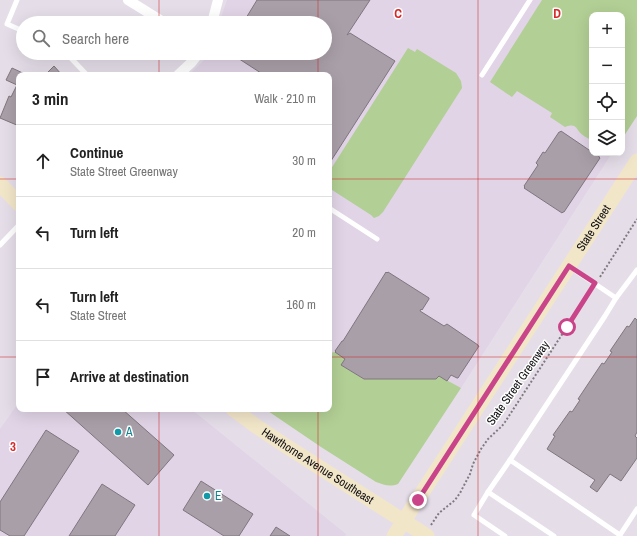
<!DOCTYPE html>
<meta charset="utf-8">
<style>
body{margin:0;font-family:"Archivo Narrow",sans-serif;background:#f6f6f6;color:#222}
.controls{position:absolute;right:12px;top:12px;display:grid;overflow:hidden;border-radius:8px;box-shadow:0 4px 16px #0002}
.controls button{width:36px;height:36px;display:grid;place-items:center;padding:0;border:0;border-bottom:1px solid #e0e0e0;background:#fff;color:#222;font:20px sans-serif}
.stop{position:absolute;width:12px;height:12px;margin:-9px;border:3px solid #c94488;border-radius:50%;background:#fff}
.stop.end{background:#c94488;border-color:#fff;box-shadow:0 1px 4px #0008}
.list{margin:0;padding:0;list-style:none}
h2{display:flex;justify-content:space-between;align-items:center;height:52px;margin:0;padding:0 16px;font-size:17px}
h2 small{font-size:13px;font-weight:400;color:#767676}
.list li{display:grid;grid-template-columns:26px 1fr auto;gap:12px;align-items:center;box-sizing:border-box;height:72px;padding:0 16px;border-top:1px solid #e0e0e0}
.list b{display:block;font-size:15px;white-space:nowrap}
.list p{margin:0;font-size:13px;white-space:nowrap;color:#767676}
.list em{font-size:13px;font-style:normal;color:#767676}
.icon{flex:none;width:22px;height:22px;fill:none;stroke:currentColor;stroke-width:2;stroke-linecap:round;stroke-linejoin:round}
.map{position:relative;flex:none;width:637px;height:536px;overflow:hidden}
.search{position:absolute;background:#fff;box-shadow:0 4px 16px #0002;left:16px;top:16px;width:316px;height:44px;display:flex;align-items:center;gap:10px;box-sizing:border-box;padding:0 14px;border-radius:22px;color:#767676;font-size:15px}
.panel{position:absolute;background:#fff;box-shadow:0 4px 16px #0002;left:16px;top:72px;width:316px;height:340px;border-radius:8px}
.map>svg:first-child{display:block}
.built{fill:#e0d4e6}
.green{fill:#b2cf95}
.building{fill:#a99fa8;stroke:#80767e}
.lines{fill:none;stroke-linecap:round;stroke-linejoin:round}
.path{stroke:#7f7a81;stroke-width:2;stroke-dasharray:2 2;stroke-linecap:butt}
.service{stroke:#fff;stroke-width:5}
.minor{stroke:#fff;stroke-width:10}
.secondary{stroke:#f2e6c9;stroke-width:15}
.route{stroke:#c94488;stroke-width:5}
.grid{fill:none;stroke:#d62828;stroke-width:1;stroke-opacity:0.55}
.culture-dot{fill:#0f9aa8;stroke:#fff;stroke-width:1.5}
.labels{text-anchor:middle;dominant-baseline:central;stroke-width:3;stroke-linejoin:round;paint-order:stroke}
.street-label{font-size:12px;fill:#0f0d10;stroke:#fff}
.culture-label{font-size:12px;fill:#0d838f;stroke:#fff;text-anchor:start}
.grid-label{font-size:13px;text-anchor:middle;font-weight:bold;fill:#d62828;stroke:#fff;stroke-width:3;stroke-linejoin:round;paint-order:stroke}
</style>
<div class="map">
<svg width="637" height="536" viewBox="0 0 637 536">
<rect width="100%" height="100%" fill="#e5dee9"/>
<g class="built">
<path d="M227,0h410l-15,15h-30v138h20l-151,235 -25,-9h-72l-23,-14 4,-6 -16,-4v-280h-140l17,-17 2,-5h117v-30h-106z"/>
<path d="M19,402v7h172l155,125 -1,2h-345v-107z"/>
</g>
<g class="green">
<path d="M542,0h95v116l-15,23v-124h-30v131l-1,-1 1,-4c-3,-3 -5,-3 -8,-5 -9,-6 -6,-14 -19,-9l-15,-10 2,-4 -35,-22 -5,6 -22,-15z"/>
<path d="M408,48l7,4 2,-3 39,24 5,8 1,7 -79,124 -4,4 -5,2 -3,-3 -42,-27v-16z"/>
<path d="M335,352l10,7 -4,6 23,14h72l3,-3 22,12 -63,96c-8,3 -14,1 -22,-2l-55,-35 -56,-38h64v-56z"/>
</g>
<g class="building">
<path d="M257,0h113l-23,35 3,-2 45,28 -66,103v-89h-65l-34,-22h95v-30h-82z"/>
<path d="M54,66l8,9h-17z"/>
<path d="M12,68l15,7h-8v51l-19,-8 9,-22 2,1 6,-12 -11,-5z"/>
<path d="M561,131l31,21v1h2l5,3v1l1,1 -36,54h-1l-1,1 -38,-25 1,-1 -1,-1 14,-21 -2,-2 7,-11 2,1 14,-21h1z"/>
<path d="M386,272l1,1 1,-1 41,26v1l-7,11 -1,-1 -1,2 24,15 3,-2 31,21v1h1l-21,32h-1l-6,-3 -4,6 -8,-5 -3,3h-72l-23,-14 4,-6 -10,-7 1,-1h-1l7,-10h1z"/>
<path d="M635,318l2,2v112l-2,4 2,2v20l-16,23 -11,-7 -13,18 -7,-5 5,-7 -48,-31 8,-13 -2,-1 17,-24 2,1 8,-12 -2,-1 24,-36 2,1 8,-12 -2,-1 17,-25 2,1z"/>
<path d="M63,409h59l52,46 -26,30z"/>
<path d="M46,430l33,21 -55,85h-14l-10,-6v-28z"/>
<path d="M201,481l52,33 -14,22h-15l-41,-26z"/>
<path d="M102,484l33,21 -20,31h-46z"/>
<path d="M276,527l14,9h-20z"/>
</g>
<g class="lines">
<g class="path">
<path d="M600,277l37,-58"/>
<path d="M431,525l8,-12 16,-13 5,-7 10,-19 3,-10 8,-15 7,-10 14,-13 3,-4 86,-132"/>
</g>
<g class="service">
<path d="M17,0l-10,24 16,7"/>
<path d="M66,53l21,22"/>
<path d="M482,75l48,-75"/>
<path d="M329,208l48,31"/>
<path d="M0,245l19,-20"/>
<path d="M570,267l46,31 21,-28"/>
<path d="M510,460l110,75 -1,1"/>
<path d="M488,492l66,44"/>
<path d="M620,535l17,-26"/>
<path d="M505,536l-31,-21 14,-23 22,-32 95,-144 11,-18"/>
</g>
<g class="minor">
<path d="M128,0l37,23"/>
<path d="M212,23l6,-23"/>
<path d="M178,75l14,-13 7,-9"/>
</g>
<g class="secondary">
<path d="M0,184l19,20"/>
<path id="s1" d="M233,409l23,17 27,18 144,92"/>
<path id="s2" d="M394,536l243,-375"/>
</g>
</g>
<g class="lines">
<path class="route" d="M418,500l151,-234 26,17 -28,44"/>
</g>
<path class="grid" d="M159,0v23M318,0v23M478,0v536M159,53v22M318,53v22M0,179h19M329,179h308M0,357h19M329,357h308M159,409v127M318,409v127"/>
<g class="culture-dot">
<circle cx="118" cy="432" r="4"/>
<circle cx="207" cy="496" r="4"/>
</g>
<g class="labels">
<g class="street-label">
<text stroke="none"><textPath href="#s2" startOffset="367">State Street</textPath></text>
<text transform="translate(518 383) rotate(-55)">State Street Greenway</text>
<text stroke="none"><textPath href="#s1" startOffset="102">Hawthorne Avenue Southeast</textPath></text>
</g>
<g class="culture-label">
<text x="126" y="432">A</text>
<text x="215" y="496">E</text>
</g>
</g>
<g class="grid-label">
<text x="398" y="18">C</text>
<text x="557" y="18">D</text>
<text x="13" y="451">3</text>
</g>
</svg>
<div class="controls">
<button>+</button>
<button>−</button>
<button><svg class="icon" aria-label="locate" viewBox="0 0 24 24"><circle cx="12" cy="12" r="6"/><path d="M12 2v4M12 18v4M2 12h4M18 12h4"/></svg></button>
<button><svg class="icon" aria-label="layers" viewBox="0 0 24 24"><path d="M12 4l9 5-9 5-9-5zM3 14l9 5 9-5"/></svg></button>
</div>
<div class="stop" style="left:567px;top:327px"></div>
<div class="stop end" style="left:418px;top:500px"></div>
<div class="search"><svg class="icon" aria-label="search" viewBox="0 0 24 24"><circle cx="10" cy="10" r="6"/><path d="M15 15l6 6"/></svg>Search here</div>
<section class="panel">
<h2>3 min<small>Walk · 210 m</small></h2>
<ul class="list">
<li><svg class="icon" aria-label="ahead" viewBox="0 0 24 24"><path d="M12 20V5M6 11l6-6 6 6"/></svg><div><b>Continue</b><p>State Street Greenway</p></div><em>30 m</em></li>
<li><svg class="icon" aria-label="left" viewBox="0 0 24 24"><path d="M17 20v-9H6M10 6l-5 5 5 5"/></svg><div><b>Turn left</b></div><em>20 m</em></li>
<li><svg class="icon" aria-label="left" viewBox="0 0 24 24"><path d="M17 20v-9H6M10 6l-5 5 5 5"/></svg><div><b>Turn left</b><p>State Street</p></div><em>160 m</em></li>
<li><svg class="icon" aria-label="arrive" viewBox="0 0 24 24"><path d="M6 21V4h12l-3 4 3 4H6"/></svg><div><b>Arrive at destination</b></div></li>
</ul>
</section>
</div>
